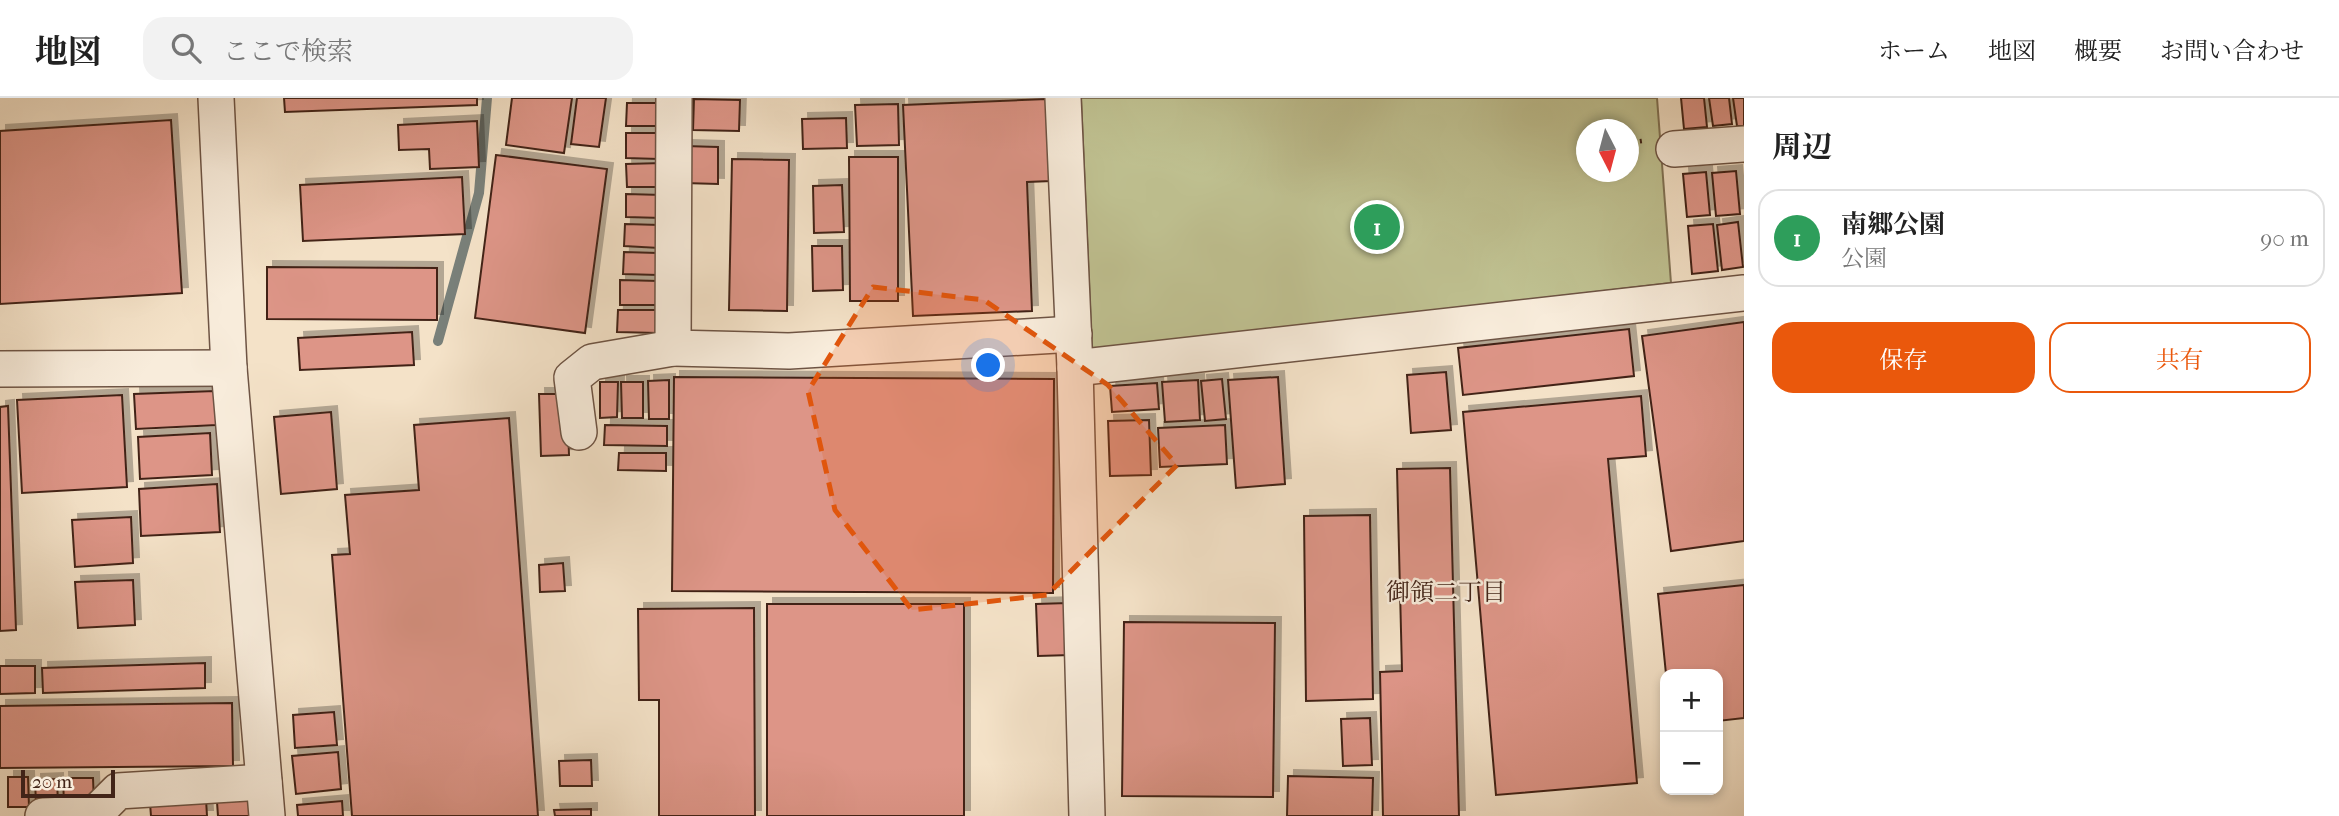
<!DOCTYPE html>
<html lang="ja">
<meta charset="utf-8">
<style>
body{margin:0;font-family:"IM FELL French Canon","Noto Serif JP",serif;background:#f2f2f2;color:#222}
.controls{position:absolute;right:21px;bottom:21px;display:grid;overflow:hidden;border-radius:14px;box-shadow:0 4px 10px #0003}
.controls button{width:63px;height:63px;display:grid;place-items:center;padding:0;border:0;border-bottom:2px solid #e0e0e0;background:#fff;color:#222;font:35px sans-serif}
.compass{position:absolute;left:1576px;top:21px;width:63px;height:63px;border-radius:50%;background:#fff;box-shadow:0 4px 10px #0003;rotate:174deg}
.scale{position:absolute;left:21px;bottom:18px;width:94px;box-sizing:border-box;padding-left:7px;border:4px solid #422418;border-top:0;font-size:19px;line-height:24px;white-space:nowrap;color:#422418;-webkit-text-stroke:5px #f8ecdb;paint-order:stroke}
.you{position:absolute;left:989px;top:268px;width:24px;height:24px;margin:-18px;border:5px solid #fff;border-radius:50%;background:#1a73e8;box-shadow:0 0 0 10px #1a73e833}
.badge{display:grid;place-items:center;width:46px;height:46px;border-radius:50%;background:#ea580c;color:#fff;font-size:23px;font-weight:700}
.pin{position:absolute;translate:-50% -50%;border:4px solid #fff;box-shadow:0 2px 7px #0006}
.list{margin:0;padding:0;list-style:none}
h2{display:flex;justify-content:space-between;align-items:center;height:91px;margin:0;padding:0 28px;font-size:30px}
h2 small{font-size:23px;font-weight:400;color:#767676}
.list li{display:grid;grid-template-columns:46px 1fr auto;gap:21px;align-items:center;box-sizing:border-box;height:98px;margin:0 14px 14px;padding:0 14px;border:2px solid #e0e0e0;border-radius:21px}
.list b{display:block;font-size:26px;white-space:nowrap}
.list p{margin:0;font-size:23px;white-space:nowrap;color:#767676}
.list em{font-size:23px;font-style:normal;color:#767676}
.actions{display:flex;gap:14px;padding:21px 28px}
.actions a{flex:1;padding:16px 0;border:2px solid #ea580c;border-radius:21px;text-align:center;font-size:24px;color:#ea580c}
.actions .main{background:#ea580c;color:#fff}
.icon{flex:none;width:38px;height:38px;fill:none;stroke:currentColor;stroke-width:2;stroke-linecap:round;stroke-linejoin:round}
.map{position:relative;flex:none;width:1744px;height:718px;overflow:hidden}
header{display:flex;align-items:center;gap:42px;box-sizing:border-box;height:98px;padding:0 35px;background:#fff;border-bottom:2px solid #e0e0e0}
header strong{font-size:33px}
nav{display:flex;gap:38px;margin-inline-start:auto;font-size:24px}
.search{width:490px;height:63px;background:#f2f2f2;display:flex;align-items:center;gap:18px;box-sizing:border-box;padding:0 24px;border-radius:21px;color:#767676;font-size:26px}
main{display:flex}
aside{flex:1;background:#fff}
.map>svg:first-child{display:block}
.green{fill:#c0c292;stroke:#817355;stroke-width:2;fill-rule:evenodd}
.lines{fill:none;stroke-linecap:round;stroke-linejoin:round}
.stream{stroke:#79807a;stroke-width:10}
.building{fill:#dd9587;stroke:#422418;stroke-width:2;filter:url(#shadow)}
.minor-casing{stroke:#6e5444;stroke-width:38}
.path{stroke:#422418;stroke-width:4.5;stroke-dasharray:2 3.5;stroke-linecap:butt}
.minor{stroke:#f8ecdb;stroke-width:35}
.marked{fill:#e0560d;fill-opacity:0.2;stroke:#e0560d;stroke-width:5;stroke-dasharray:14 9;stroke-linejoin:round}
.labels{text-anchor:middle;dominant-baseline:central;stroke-width:5;stroke-linejoin:round;paint-order:stroke}
.neighbourhood-label{font-size:24px;fill:#422418;stroke:#f8ecdb}
</style>
<header>
<strong>地図</strong>
<div class="search"><svg class="icon" aria-label="search" viewBox="0 0 24 24"><circle cx="10" cy="10" r="6"/><path d="M15 15l6 6"/></svg>ここで検索</div>
<nav><a>ホーム</a><a>地図</a><a>概要</a><a>お問い合わせ</a></nav>
</header>
<main>
<div class="map">
<svg width="1744" height="718" viewBox="0 0 1744 718">
<defs>
<filter id="shadow"><feDropShadow dx="6" dy="-6" stdDeviation="0" flood-color="#0004"/></filter>
</defs>
<rect width="100%" height="100%" fill="#f4e2c8"/>
<filter id="stains"><feTurbulence type="fractalNoise" baseFrequency=".00286" numOctaves="4"/><feColorMatrix values="0 0 0 0 .2 0 0 0 0 .09 0 0 0 0 .02 0 0 0 .5 -.17"/></filter>
<radialGradient id="worn" r=".72"><stop offset=".6" stop-color="#630" stop-opacity="0"/><stop offset="1" stop-color="#630" stop-opacity=".3"/></radialGradient>
<path class="green" d="M1081,0h576l14,185 -579,68zM1587,32h42v42h-42z"/>
<g class="lines">
<path class="stream" d="M438,243l41,-148 8,-95"/>
</g>
<g class="building">
<path d="M284,0h193v7l-192,7z"/>
<path d="M512,0h60l-8,55 -58,-8z"/>
<path d="M577,0h29l-7,49 -28,-3z"/>
<path d="M1681,0h23l3,29 -23,2z"/>
<path d="M1709,0h20l3,26 -19,2z"/>
<path d="M1733,0h11v28h-7z"/>
<path d="M694,1l46,1 -1,31 -46,-1z"/>
<path d="M1047,1l4,82 -24,1 5,129 -119,5 -10,-211z"/>
<path d="M627,5h33v23h-34z"/>
<path d="M898,6l1,41 -42,1 -2,-41z"/>
<path d="M846,20l1,30 -44,1 -1,-30z"/>
<path d="M171,22l11,173 -182,11v-173z"/>
<path d="M477,23l2,46 -49,2 -1,-20 -30,1 -1,-25z"/>
<path d="M626,35h34l-1,26 -33,-1z"/>
<path d="M685,48l33,1v37l-34,-1z"/>
<path d="M496,57l111,14 -22,164 -110,-15z"/>
<path d="M849,59h49v144h-48z"/>
<path d="M732,61l57,1 -2,151 -58,-1z"/>
<path d="M662,65v24h-35l-1,-23z"/>
<path d="M1736,73l4,43 -24,2 -4,-43z"/>
<path d="M1706,74l4,43 -23,2 -4,-43z"/>
<path d="M462,79l3,57 -162,7 -3,-56z"/>
<path d="M842,87l2,47 -30,1 -1,-47z"/>
<path d="M626,96l37,1 -1,23 -36,-1z"/>
<path d="M1738,124l5,45 -21,3 -5,-45z"/>
<path d="M625,126l35,1 -1,23 -35,-2z"/>
<path d="M1713,126l5,47 -26,3 -4,-48z"/>
<path d="M812,148h30l1,44 -30,1z"/>
<path d="M624,154l34,1v22l-35,-1z"/>
<path d="M267,169l170,1v52l-170,-1z"/>
<path d="M620,182l39,1 -1,24h-38z"/>
<path d="M618,212h41l-1,23 -41,-1z"/>
<path d="M1744,224v219l-73,10 -29,-215z"/>
<path d="M1629,231l5,47 -171,19 -5,-47z"/>
<path d="M412,234l2,33 -114,5 -2,-32z"/>
<path d="M1446,274l5,58 -40,3 -4,-58z"/>
<path d="M674,279l380,2 -1,214 -381,-2z"/>
<path d="M1278,279l7,107 -49,4 -8,-108z"/>
<path d="M1222,281l4,40 -21,2 -4,-40z"/>
<path d="M669,282v39h-20l-1,-38z"/>
<path d="M1198,282l2,40 -35,2 -3,-40z"/>
<path d="M600,284h18l-1,35 -17,1z"/>
<path d="M621,284h22v36h-21z"/>
<path d="M1157,285l2,26 -47,3 -2,-26z"/>
<path d="M215,293l2,34 -81,4 -2,-35z"/>
<path d="M539,296h28l2,61 -28,1z"/>
<path d="M122,297l5,92 -105,6 -5,-93z"/>
<path d="M1641,298l5,60 -38,3 29,324 -141,12 -33,-383z"/>
<path d="M8,308l8,224 -16,1v-224z"/>
<path d="M331,314l6,77 -56,5 -7,-77z"/>
<path d="M509,320l29,398h-186l-20,-261 18,-1 -5,-59 74,-5 -5,-65z"/>
<path d="M1149,322l2,55 -41,1 -2,-55z"/>
<path d="M605,327l62,1v20l-63,-1z"/>
<path d="M1225,327l2,39 -67,3 -2,-39z"/>
<path d="M210,335l2,42 -72,4 -2,-42z"/>
<path d="M619,355h47v18l-48,-1z"/>
<path d="M1450,370l9,348h-76l-3,-144 22,-1 -5,-202z"/>
<path d="M217,386l3,48 -79,4 -2,-47z"/>
<path d="M1370,417l3,184 -67,2 -2,-185z"/>
<path d="M131,419l2,46 -58,4 -3,-47z"/>
<path d="M563,465l2,28 -25,1 -1,-27z"/>
<path d="M133,482l2,45 -57,3 -3,-46z"/>
<path d="M1744,487v133l-26,3v-47h-52l-8,-80z"/>
<path d="M1068,505l3,52 -33,1 -2,-52z"/>
<rect x="767" y="506" width="197" height="212"/>
<path d="M754,510l1,208h-96v-116h-20l-1,-91z"/>
<path d="M1124,524l151,1 -2,174 -151,-1z"/>
<path d="M205,565v25l-162,5 -1,-25z"/>
<path d="M0,568h35v27l-35,1z"/>
<path d="M232,605l1,63 -233,2v-62z"/>
<path d="M334,614l3,33 -42,3 -2,-33z"/>
<path d="M1370,620l2,47 -29,1 -2,-47z"/>
<path d="M338,654l3,37 -45,5 -4,-38z"/>
<path d="M591,662l1,26h-32l-1,-25z"/>
<path d="M1288,678l85,2 -1,38h-85z"/>
<path d="M8,679h20l1,30h-21z"/>
<path d="M63,680h30l1,25 -30,1z"/>
<path d="M57,681l1,25h-22l-1,-24z"/>
<path d="M206,701l1,17h-56l-1,-13z"/>
<path d="M257,702l1,16h-40l-1,-14z"/>
<path d="M342,703l1,15h-45l-1,-11z"/>
<path d="M591,711v7h-36l-1,-6z"/>
</g>
<g class="lines">
<defs>
<g id="minor">
<path d="M216,0l13,270 38,448"/>
<path d="M674,0l-1,250 116,3 285,-17"/>
<path d="M1063,0l12,270 12,448"/>
<path d="M1674,51l70,-5"/>
<path d="M1075,270l669,-75"/>
<path d="M0,271l229,-1"/>
<path d="M579,334l-7,-54 20,-16 81,-14"/>
<path d="M43,718l52,-2 23,-23 146,-9"/>
</g>
</defs>
<use href="#minor" class="minor-casing"/>
<path class="path" d="M1629,45l13,-2 1,3"/>
<use href="#minor" class="minor"/>
</g>
<path class="marked" d="M873,189l111,13 124,85 69,80 -130,130 -135,15 -77,-100 -27,-119z"/>
<g class="labels">
<g class="neighbourhood-label">
<text x="1446" y="494">御領二丁目</text>
</g>
</g>
<rect width="100%" height="100%" filter="url(#stains)"/>
<rect width="100%" height="100%" fill="url(#worn)"/>
</svg>
<div class="controls">
<button>+</button>
<button>−</button>
</div>
<svg class="compass" viewBox="-18 -18 36 36"><path d="M0-13l5 13h-10z" fill="#e53935"/><path d="M0 13l5-13h-10z" fill="#767676"/></svg>
<div class="scale">20 m</div>
<div class="you"></div>
<div class="pin badge" style="left:1377px;top:129px;background:#2e9e5b">1</div>
</div>
<aside>
<h2>周辺<small></small></h2>
<ul class="list">
<li><span class="badge" style="background:#2e9e5b">1</span><div><b>南郷公園</b><p>公園</p></div><em>90 m</em></li>
</ul>
<div class="actions"><a class="main">保存</a><a>共有</a></div>
</aside>
</main>
